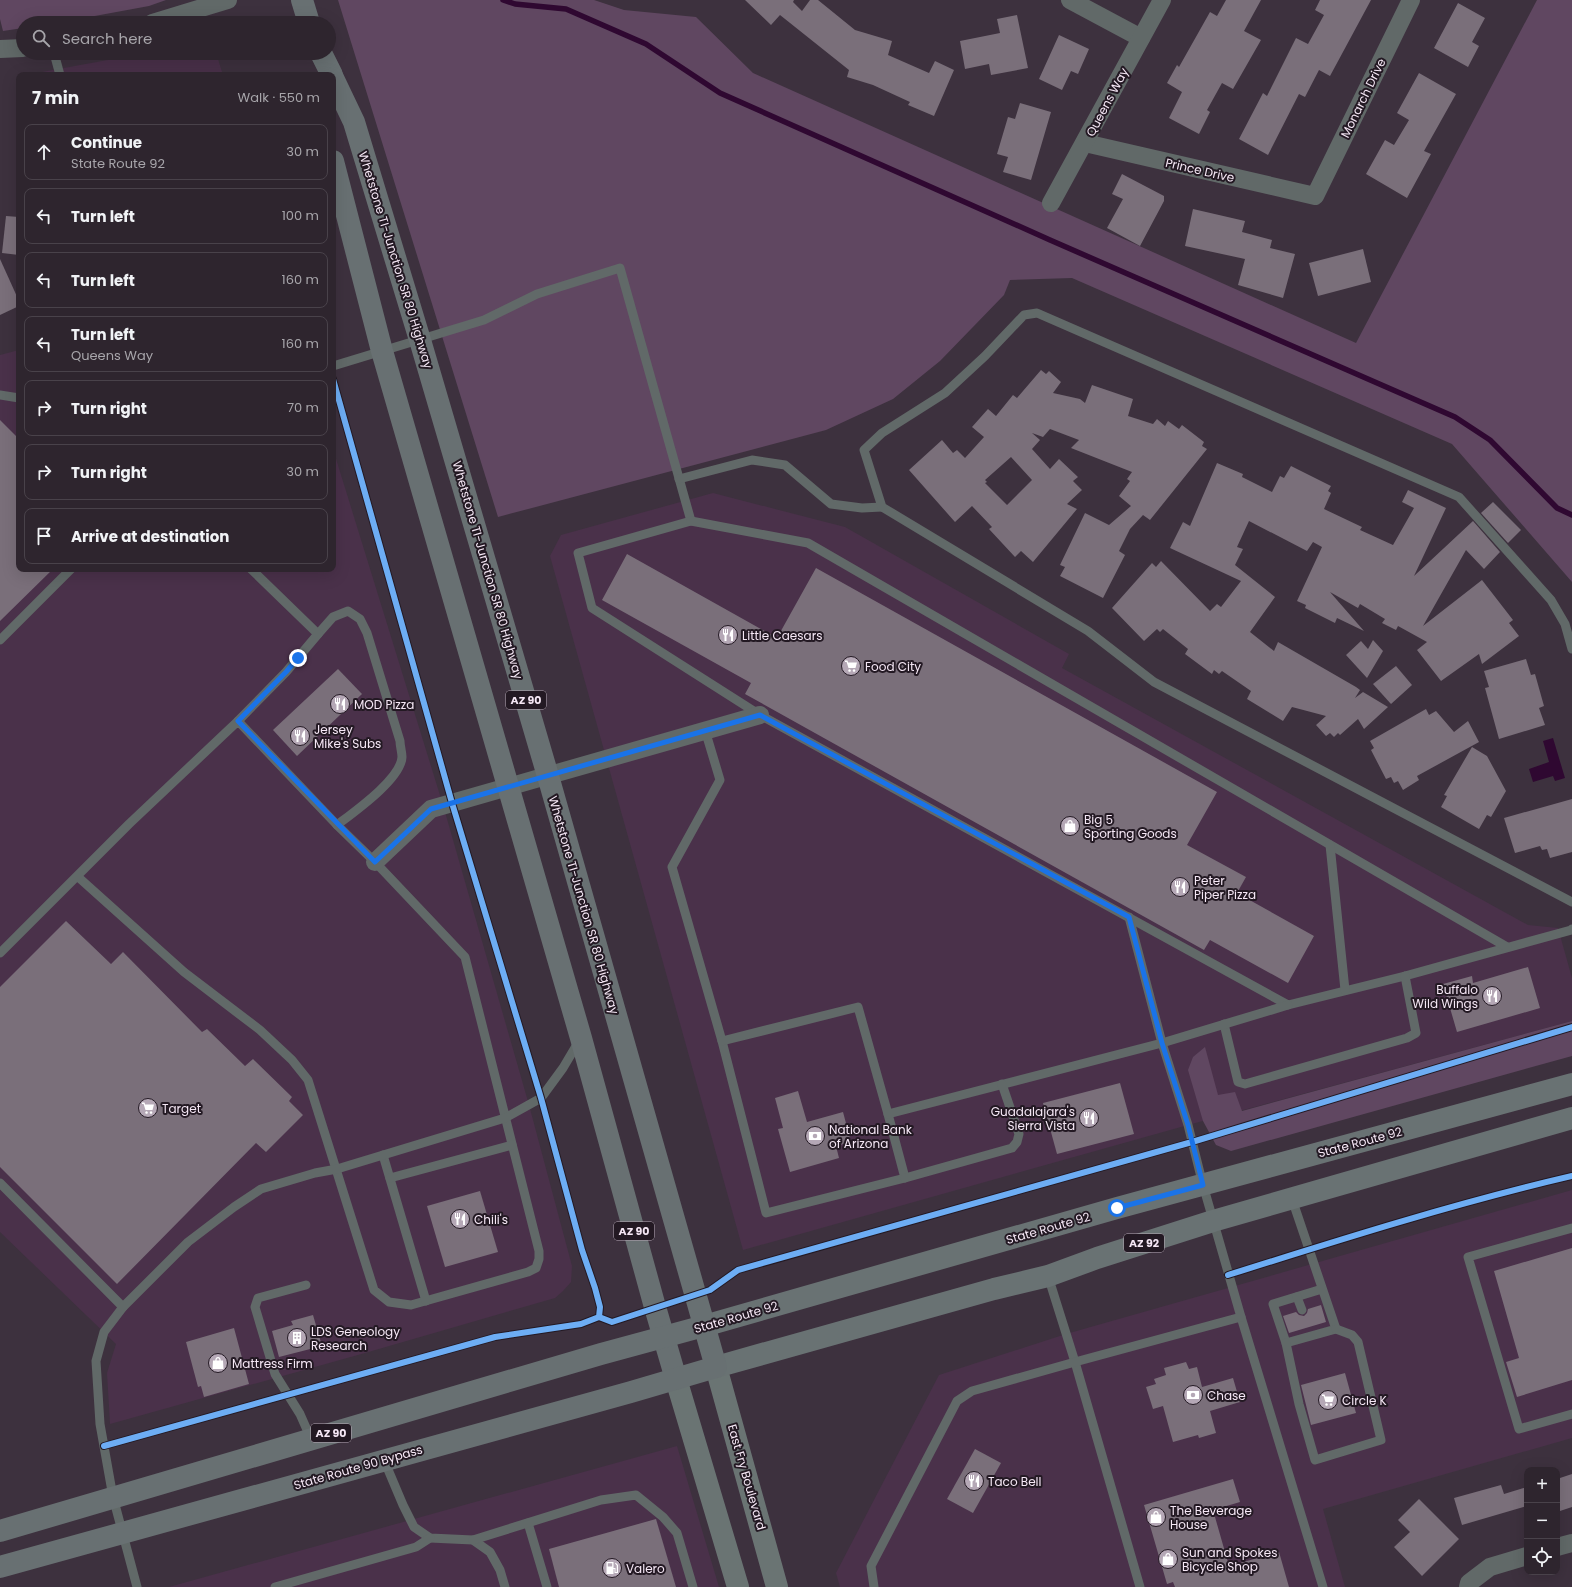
<!DOCTYPE html>
<meta charset="utf-8">
<style>
body{margin:0;font-family:Poppins,sans-serif;background:#362d36;color:#f1f3f6}
.controls{position:absolute;right:12px;bottom:12px;display:grid;overflow:hidden;border-radius:8px;box-shadow:0 4px 16px #0002}
.controls button{width:36px;height:36px;display:grid;place-items:center;padding:0;border:0;border-bottom:1px solid #49424a;background:#2e252e;color:#f1f3f6;font:20px sans-serif}
.stop{position:absolute;width:12px;height:12px;margin:-9px;border:3px solid #1a73e8;border-radius:50%;background:#fff}
.stop.end{background:#1a73e8;border-color:#fff;box-shadow:0 1px 4px #0008}
.list{margin:0;padding:0;list-style:none}
h2{display:flex;justify-content:space-between;align-items:center;height:52px;margin:0;padding:0 16px;font-size:17px}
h2 small{font-size:13px;font-weight:400;color:#a7a5aa}
.list li{display:grid;grid-template-columns:26px 1fr auto;gap:12px;align-items:center;box-sizing:border-box;height:56px;margin:0 8px 8px;padding:0 8px;border:1px solid #49424a;border-radius:8px}
.list b{display:block;font-size:15px;white-space:nowrap}
.list p{margin:0;font-size:13px;white-space:nowrap;color:#a7a5aa}
.list em{font-size:13px;font-style:normal;color:#a7a5aa}
.icon{flex:none;width:22px;height:22px;fill:none;stroke:currentColor;stroke-width:2;stroke-linecap:round;stroke-linejoin:round}
.map{position:relative;flex:none;width:1572px;height:1587px;overflow:hidden}
.search{position:absolute;background:#2e252e;box-shadow:0 4px 16px #0002;left:16px;top:16px;width:320px;height:44px;display:flex;align-items:center;gap:10px;box-sizing:border-box;padding:0 14px;border-radius:22px;color:#a7a5aa;font-size:15px}
.panel{position:absolute;background:#2e252e;box-shadow:0 4px 16px #0002;left:16px;top:72px;width:320px;height:500px;border-radius:8px}
.map>svg:first-child{display:block}
.built{fill:#4a314a}
.green{fill:#604761}
.water{fill:#2f0831}
.lines{fill:none;stroke-linecap:round;stroke-linejoin:round}
.stream{stroke:#2f0831;stroke-width:5.5}
.building{fill:#7a6f7a;fill-rule:evenodd}
.service{stroke:#616968;stroke-width:9}
.minor{stroke:#616968;stroke-width:18}
.secondary{stroke:#6a7473;stroke-width:22}
.primary{stroke:#697273;stroke-width:22}
.trunk{stroke:#687072;stroke-width:22}
.cycleway-casing{stroke:#231923;stroke-width:8}
.cycleway{stroke:#6dadf4;stroke-width:6}
.route{stroke:#1a73e8;stroke-width:5}
.labels{text-anchor:middle;dominant-baseline:central;stroke-width:4;stroke-linejoin:round;paint-order:stroke}
.shield{fill:#231923;stroke:#b7aab7;stroke-width:1}
.shield-label{font-size:11px;font-weight:bold;fill:#f6e8f6}
.street-label{font-size:12px;fill:#f6e8f6;stroke:#231923}
.poi-label{font-size:12px;fill:#f6e8f6;stroke:#231923;text-anchor:start}
</style>
<div class="map">
<svg width="1572" height="1587" viewBox="0 0 1572 1587">
<rect width="100%" height="100%" fill="#3d313e"/>
<g class="built">
<path d="M146,53h70l7,22h-192v-1z"/>
<path d="M19,350v219h314v-120l110,356 86,300 43,161 -1,16 -8,9 -8,7 -190,55 -255,71 -3,-51 9,-29 -116,-112v-877z"/>
<path d="M713,493l132,34 224,127 -7,14 466,257 30,3 14,50v43l-384,104 -445,125 -193,-694 11,-21z"/>
<path d="M1572,1190v248l-249,71 22,78h-505l-4,-14 103,-198 127,-41z"/>
<path d="M677,1446l42,141h-550z"/>
</g>
<g class="green">
<path d="M0,0h166l-17,6 -76,14 -17,3h-33v5l-20,3 -3,-12z"/>
<path d="M338,0h256l30,10 72,7 57,56 603,270 181,-343h35v582l-120,-138 -380,-166 -62,2 -6,15 -64,66 -47,38 -67,31 -328,87z"/>
<path d="M1572,1021v35l-341,95 -15,-6 -13,-24 -15,-51 5,-13 12,-10 13,48 17,-3 7,19z"/>
</g>
<path class="water" d="M1553,738l12,40 -10,3 -2,-5 -20,6 -4,-13 20,-7 -6,-21z"/>
<g class="lines">
<path class="stream" d="M503,0l12,4 51,5 80,35 74,49 330,147 405,177 35,23 67,68 15,7"/>
</g>
<g class="building">
<path d="M745,0h49l-1,2 9,9 8,-11h8l37,30 37,11 -4,14 41,18 6,-12 19,9 -20,46 -26,-11 2,-3 -37,-17 -26,-8 2,-7 -69,-55 -9,10z"/>
<path d="M1226,0h35l-17,31 17,9 -28,49 -11,-6 -15,27 3,2 -11,22 -30,-16 13,-26 -15,-9 10,-18 2,2 31,-55 7,4z"/>
<path d="M1320,0h51l-41,76 -11,-6 -14,27 -6,-3 -31,61 -29,-16 24,-46 4,3 29,-58 12,6 16,-29 -9,-5z"/>
<path d="M1458,3l27,15 -13,24 7,4 -11,21 -34,-19z"/>
<path d="M1017,15l11,53 -37,7 -2,-11 -24,5 -5,-28 40,-8 -3,-14z"/>
<path d="M1059,35l30,14 -11,25 -7,-3 -9,19 -23,-11z"/>
<path d="M1419,73l37,21 -32,57 7,3 -24,44 -41,-24 19,-34 9,5 15,-25 -12,-7z"/>
<path d="M1020,103l31,9 -20,68 -28,-8 5,-15 -11,-3 11,-37 7,2z"/>
<path d="M1122,174l42,22v5l-24,45 -33,-18 16,-29 -11,-5z"/>
<path d="M1193,209l52,12 -3,11 30,8 -2,8 25,6 -12,44 -45,-13 7,-26 -60,-13z"/>
<path d="M6,216l13,1v38l-17,-2z"/>
<path d="M1363,249l8,33 -53,14 -9,-33z"/>
<path d="M0,259l19,42v5l-19,9z"/>
<path d="M1041,370l5,4 3,-3 12,11 -8,11 27,6 5,4 7,-18 41,14 -5,17 25,8 4,-5 8,7 3,-5 11,8 3,-4 22,17 -2,4 5,3 -57,71 -7,-5 -13,14 -11,22 6,4 -22,43 -43,-22 5,-9 -5,-2 25,-52 24,12 22,-19 -12,-10 11,-15 -3,-2 5,-7 -61,-24 8,-8 -29,-11 -7,8 -11,-4 8,7 -8,9 18,20 9,-10 19,18 -5,4 9,9 -15,14 10,5 -44,53 -12,-11 -6,6 -26,-28 3,-2 -20,-21 -17,16 -46,-52 33,-30 11,13 4,-3 8,8 19,-21 -12,-10 16,-18 8,7 17,-21 4,3zM1011,457l21,23 -25,25 -22,-22 2,-1 -2,-2z"/>
<path d="M0,420l19,19v130h34l-53,52z"/>
<path d="M1217,463l26,11 -1,3 30,15 8,-16 4,2 7,-12 40,20 -3,5 3,2 -7,16 38,18 -2,3 33,15 21,-37 -12,-6 6,-12 38,18 -32,68 59,-55 27,31 -16,17 -18,-19 -43,76 59,-46 31,40 -4,3 10,13 -37,28 -3,-10 -38,27 -24,-31 10,-8 -29,-16 -2,4 -14,-7 3,-4 -25,-15 -2,4 -28,-16 34,39 -27,-13 -2,5 -30,-15 1,-3 -9,-4 25,-54 -9,-5 -6,9 -58,-30 -12,26 6,2 -8,16 40,32 -25,35 24,19 4,-9 78,45 4,3 -5,8 8,-6 25,15 -24,22 -6,-10 -18,16 -2,-2 -4,4 -4,-4 -4,3 -10,-11 10,-9 -34,-9 -9,14 -36,-22 4,-8 -29,-20 -3,3 -5,-4 -2,4 -27,-20 3,-5 -25,-20 -3,3 -3,-3 -13,12 -32,-33 40,-45 4,4 5,-6 49,50 7,-7 4,3 20,-26 -71,-33 13,-26 7,4z"/>
<path d="M1493,502l28,28 -13,13 -27,-30z"/>
<path d="M627,554l150,84 39,-70 401,224 -30,53 59,32 -9,16 77,43 -26,47 -78,-43 -6,10 -459,-256 6,-11 -149,-83z"/>
<path d="M1373,640l10,11 -16,27 -21,-23 15,-14 7,8z"/>
<path d="M1526,659l5,16 4,-1 9,32 -5,2 6,17 -46,14 -14,-51 4,-1 -5,-16z"/>
<path d="M1396,666l16,19 -21,19 -18,-20z"/>
<path d="M338,669l24,25 -65,62 -24,-26z"/>
<path d="M1426,709l3,6 7,-4 18,21 14,-11 11,21 -62,34 2,4 -16,10 -5,-9 -4,2 -3,-6 -5,2 -15,-29 3,-2 -4,-7z"/>
<path d="M1472,747l15,9 19,35 -15,26 -4,-2 -8,14 -38,-22 6,-11 -3,-1z"/>
<path d="M1572,799v53l-22,6 -3,-9 -5,1 -2,-4 -25,7 -11,-35z"/>
<path d="M66,921l45,43 12,-12 79,80 5,-3 38,37 8,-7 39,38 -3,4 14,14 -37,37 -10,-9 -139,141 -117,-117v-180z"/>
<path d="M1528,967l12,41 -83,24 -14,-48 29,-8 1,7z"/>
<path d="M1120,1083l14,51 -77,20 -14,-51z"/>
<path d="M798,1091l9,31 36,-10 8,30 -15,4 3,12 -49,14 -12,-43 5,-1 -8,-30z"/>
<path d="M480,1191l18,61 -53,15 -18,-61z"/>
<path d="M1572,1248v132l-55,17 -11,-35 13,-4 -25,-87z"/>
<path d="M1321,1305l5,17 -37,11 -6,-17 13,-4 3,3 5,1 3,-3 1,-4z"/>
<path d="M313,1315l9,31 -43,11 -7,-26 21,-6 -2,-4z"/>
<path d="M234,1328l15,56 -45,13 -3,-11 -3,1 -12,-45z"/>
<path d="M1186,1362l3,7 8,-2 5,20 31,-9 7,24 -30,9 6,22 -17,5 -1,-3 -25,7 -10,-36 -10,3 -7,-22 10,-3 -2,-5 12,-4 -2,-7z"/>
<path d="M1345,1373l11,40 -45,12 -10,-40z"/>
<path d="M975,1449l26,14 -28,50 -26,-14z"/>
<path d="M1572,1474v33l-15,5v-33z"/>
<path d="M1233,1479l7,23 -27,8 16,56 50,-14 10,35h-114l-2,-5 -6,2 -23,-79z"/>
<path d="M1501,1485l3,9 23,-7v19l-65,19 -8,-27z"/>
<path d="M1419,1499l40,40 -37,37 -28,-29 16,-15 -12,-12z"/>
<path d="M656,1519l20,68h-117l-10,-38z"/>
</g>
<g class="lines">
<g class="service">
<path d="M54,53l6,22"/>
<path d="M333,366l151,-46 53,-26 83,-26 71,253 -113,32 14,55 168,107 528,290 117,-29 166,-46 1,-1"/>
<path d="M0,395l19,3"/>
<path d="M679,479l73,-19 33,5 46,39 31,4 20,-1"/>
<path d="M691,521l117,22 699,404"/>
<path d="M318,634l15,-17 15,-6 12,8 7,14 33,108c0,5 2,11 2,16 -1,22 -48,55 -65,68"/>
<path d="M0,640l71,-71"/>
<path d="M1572,649l-7,-25 -14,-24 -92,-103 -422,-184 -13,2 -39,41 -40,37 -63,40 -18,17 18,57 206,124 66,51 418,220"/>
<path d="M238,721l48,-49 32,-38 -67,-65"/>
<path d="M705,730l15,50 -48,87 50,174 44,172 139,-35 -17,-64"/>
<path d="M1330,845l15,145"/>
<path d="M0,953l129,-129 109,-103 99,104 38,37 90,95 74,294v8l-3,9 -8,4 -117,33 -22,-3 -15,-12 -66,-210 -16,-20 -32,-30 -76,-58 -107,-96"/>
<path d="M1224,1024l14,58 7,2 162,-46 9,-5 -11,-57"/>
<path d="M722,1041l136,-34 30,107 274,-71 126,-38"/>
<path d="M383,1155l43,146"/>
<path d="M390,1178l122,-33"/>
<path d="M905,1178l107,-30 5,-6 2,-8 -17,-50"/>
<path d="M0,1183l123,124"/>
<path d="M1292,1199l44,130 -50,14 -13,-39 49,-15"/>
<path d="M1572,1228l-104,29 51,172 53,-15"/>
<path d="M1048,1276l27,86 65,225"/>
<path d="M306,1285l-48,13 -3,9 20,67 25,40 11,25"/>
<path d="M1297,1297l5,13"/>
<path d="M1241,1317l82,270"/>
<path d="M1286,1343l13,61 16,56 66,-20 -23,-98 -6,-7 -16,-6"/>
<path d="M384,1460l19,45 11,22 16,11 43,2 17,12 10,18 5,17"/>
<path d="M528,1523l19,64"/>
<path d="M473,1540l128,-40 35,-5 27,22 14,16 16,54"/>
<path d="M137,1587l-24,-90 -13,-73 -4,-63 8,-29 19,-25 65,-65 46,-35 27,-18 54,-16 22,-4 168,-51 36,-20 22,-30 16,-27"/>
<path d="M275,1587l141,-40 14,-9"/>
<path d="M874,1587l-3,-21 86,-165 15,-10 103,-29 166,-45 -38,-132 -15,-60 -26,-82 -33,-126"/>
</g>
<g class="minor">
<path d="M1070,0l71,38"/>
<path d="M152,23l76,-23"/>
<path d="M0,49l23,-1"/>
<path d="M1085,143l230,53 96,-196"/>
<path d="M1051,203l111,-203"/>
<path d="M375,862l56,-53 329,-94"/>
<path d="M1557,1547l15,-4"/>
<path d="M1468,1587l1,-4 21,-16 37,-11"/>
</g>
<g class="secondary">
<path d="M716,1367l61,220"/>
<path d="M676,1379l62,208"/>
</g>
<g class="primary">
<path d="M704,1326l413,-118 455,-124"/>
<path d="M716,1367l278,-78 54,-13 49,-18 116,-37 359,-103"/>
</g>
<g class="trunk">
<path d="M302,0l7,23"/>
<path d="M321,53l11,22"/>
<path d="M333,161l49,190 199,687 74,269 21,72"/>
<path d="M0,1531l601,-177 103,-28"/>
<path d="M0,1567l631,-175 85,-25 -168,-591 -128,-436 -66,-218 -21,-44"/>
</g>
<defs>
<g id="cycleway">
<path d="M1228,1275c114,-36 228,-72 344,-99"/>
<path d="M599,1317l13,5 98,-32 28,-20 454,-128 380,-115"/>
<path d="M104,1446l391,-109 86,-13 18,-7 1,-10 -5,-19 -13,-38 -41,-152 -89,-295 -119,-424"/>
</g>
</defs>
<use href="#cycleway" class="cycleway-casing"/>
<use href="#cycleway" class="cycleway"/>
</g>
<g class="lines">
<path class="route" d="M298,658l-12,14 -48,49 137,141 56,-53 329,-94 369,202 33,126 26,82 15,60 -86,23"/>
</g>
<defs>
<symbol id="restaurant-disc" viewBox="-11 -11 22 22"><circle r="9.5" fill="#b5a8b6" stroke="#231923"/><path d="M-5-6h1v4h1v-4h1v4h1v-4h1v5L-1.5 .5V6h-2V.5L-5-1ZM5-6V6H3V1.5H1.5Q1.5-4 5-6Z" fill="#fff"/></symbol>
<symbol id="supermarket-disc" viewBox="-11 -11 22 22"><circle r="9.5" fill="#b5a8b6" stroke="#231923"/><path d="M-6-5.5h2.5l.6 2H6L4.5 2H-2.5L-4.4-4H-6ZM-1.5 3.2a1.3 1.3 0 1 0 .1 0ZM3 3.2a1.3 1.3 0 1 0 .1 0Z" fill="#fff"/></symbol>
<symbol id="shop-disc" viewBox="-11 -11 22 22"><circle r="9.5" fill="#b5a8b6" stroke="#231923"/><path d="M-5-2.5h2.3a2.7 3.5 0 0 1 5.4 0H5L5.5 6h-11ZM-1.5-2.5h3a1.5 2.3 0 0 0-3 0Z" fill="#fff"/></symbol>
<symbol id="bank-disc" viewBox="-11 -11 22 22"><circle r="9.5" fill="#b5a8b6" stroke="#231923"/><path d="M-6-4H6V4H-6ZM0-2.3a2.3 2.3 0 1 0 0 4.6a2.3 2.3 0 1 0 0-4.6Z" fill="#fff"/></symbol>
<symbol id="building-disc" viewBox="-11 -11 22 22"><circle r="9.5" fill="#b5a8b6" stroke="#231923"/><path d="M-4-6H4V6H1V3H-1V6H-4ZM-2.5-4.3h1.7v1.8h-1.7ZM.8-4.3h1.7v1.8H.8ZM-2.5-1h1.7V.8h-1.7ZM.8-1h1.7V.8H.8Z" fill="#fff"/></symbol>
<symbol id="fuel-disc" viewBox="-11 -11 22 22"><circle r="9.5" fill="#b5a8b6" stroke="#231923"/><path d="M-5.5-6h7V0h2V4h1.3V-2.5L3-4.5l.8-.8L6-3V5H2.5V1h-1V6h-7ZM-4.2-4.7v3.2H.2V-4.7Z" fill="#fff"/></symbol>
</defs>
<g fill-rule="evenodd">
<use href="#restaurant-disc" x="717" y="624" width="22" height="22"/>
<use href="#supermarket-disc" x="840" y="655" width="22" height="22"/>
<use href="#restaurant-disc" x="329" y="693" width="22" height="22"/>
<use href="#restaurant-disc" x="289" y="725" width="22" height="22"/>
<use href="#shop-disc" x="1059" y="815" width="22" height="22"/>
<use href="#restaurant-disc" x="1169" y="876" width="22" height="22"/>
<use href="#restaurant-disc" x="1481" y="985" width="22" height="22"/>
<use href="#supermarket-disc" x="137" y="1097" width="22" height="22"/>
<use href="#restaurant-disc" x="1078" y="1107" width="22" height="22"/>
<use href="#bank-disc" x="804" y="1125" width="22" height="22"/>
<use href="#restaurant-disc" x="449" y="1208" width="22" height="22"/>
<use href="#building-disc" x="286" y="1327" width="22" height="22"/>
<use href="#shop-disc" x="207" y="1352" width="22" height="22"/>
<use href="#bank-disc" x="1182" y="1384" width="22" height="22"/>
<use href="#supermarket-disc" x="1317" y="1389" width="22" height="22"/>
<use href="#restaurant-disc" x="963" y="1470" width="22" height="22"/>
<use href="#shop-disc" x="1145" y="1506" width="22" height="22"/>
<use href="#shop-disc" x="1157" y="1548" width="22" height="22"/>
<use href="#fuel-disc" x="601" y="1557" width="22" height="22"/>
</g>
<g class="labels">
<g class="shield">
<rect x="506" y="691" width="40" height="18" rx="3"/>
<rect x="614" y="1222" width="40" height="18" rx="3"/>
<rect x="1124" y="1234" width="40" height="18" rx="3"/>
<rect x="311" y="1424" width="40" height="18" rx="3"/>
</g>
<g class="shield-label">
<text x="526" y="700">AZ 90</text>
<text x="634" y="1231">AZ 90</text>
<text x="1144" y="1243">AZ 92</text>
<text x="331" y="1433">AZ 90</text>
</g>
<g class="street-label">
<text transform="translate(1363 98) rotate(-64)">Monarch Drive</text>
<text transform="translate(1107 102) rotate(-62)">Queens Way</text>
<text transform="translate(1200 170) rotate(13)">Prince Drive</text>
<text transform="translate(396 260) rotate(73)">Whetstone TI-Junction SR 80 Highway</text>
<text transform="translate(488 570) rotate(74)">Whetstone TI-Junction SR 80 Highway</text>
<text transform="translate(584 905) rotate(74)">Whetstone TI-Junction SR 80 Highway</text>
<text transform="translate(1360 1142) rotate(-15)">State Route 92</text>
<text transform="translate(1048 1228) rotate(-16)">State Route 92</text>
<text transform="translate(736 1317) rotate(-16)">State Route 92</text>
<text transform="translate(358 1467) rotate(-16)">State Route 90 Bypass</text>
<text transform="translate(747 1477) rotate(74)">East Fry Boulevard</text>
</g>
<g class="poi-label">
<text x="742" y="635">Little Caesars</text>
<text x="865" y="666">Food City</text>
<text x="354" y="704">MOD Pizza</text>
<text x="314" y="729">Jersey<tspan x="314" dy="14">Mike's Subs</tspan></text>
<text x="1084" y="819">Big 5<tspan x="1084" dy="14">Sporting Goods</tspan></text>
<text x="1194" y="880">Peter<tspan x="1194" dy="14">Piper Pizza</tspan></text>
<text x="1478" y="989" text-anchor="end">Buffalo<tspan x="1478" dy="14">Wild Wings</tspan></text>
<text x="162" y="1108">Target</text>
<text x="1075" y="1111" text-anchor="end">Guadalajara's<tspan x="1075" dy="14">Sierra Vista</tspan></text>
<text x="829" y="1129">National Bank<tspan x="829" dy="14">of Arizona</tspan></text>
<text x="474" y="1219">Chili's</text>
<text x="311" y="1331">LDS Geneology<tspan x="311" dy="14">Research</tspan></text>
<text x="232" y="1363">Mattress Firm</text>
<text x="1207" y="1395">Chase</text>
<text x="1342" y="1400">Circle K</text>
<text x="988" y="1481">Taco Bell</text>
<text x="1170" y="1510">The Beverage<tspan x="1170" dy="14">House</tspan></text>
<text x="1182" y="1552">Sun and Spokes<tspan x="1182" dy="14">Bicycle Shop</tspan></text>
<text x="626" y="1568">Valero</text>
</g>
</g>
</svg>
<div class="controls">
<button>+</button>
<button>−</button>
<button><svg class="icon" aria-label="locate" viewBox="0 0 24 24"><circle cx="12" cy="12" r="6"/><path d="M12 2v4M12 18v4M2 12h4M18 12h4"/></svg></button>
</div>
<div class="stop" style="left:1117px;top:1208px"></div>
<div class="stop end" style="left:298px;top:658px"></div>
<div class="search"><svg class="icon" aria-label="search" viewBox="0 0 24 24"><circle cx="10" cy="10" r="6"/><path d="M15 15l6 6"/></svg>Search here</div>
<section class="panel">
<h2>7 min<small>Walk · 550 m</small></h2>
<ul class="list">
<li><svg class="icon" aria-label="ahead" viewBox="0 0 24 24"><path d="M12 20V5M6 11l6-6 6 6"/></svg><div><b>Continue</b><p>State Route 92</p></div><em>30 m</em></li>
<li><svg class="icon" aria-label="left" viewBox="0 0 24 24"><path d="M17 20v-9H6M10 6l-5 5 5 5"/></svg><div><b>Turn left</b></div><em>100 m</em></li>
<li><svg class="icon" aria-label="left" viewBox="0 0 24 24"><path d="M17 20v-9H6M10 6l-5 5 5 5"/></svg><div><b>Turn left</b></div><em>160 m</em></li>
<li><svg class="icon" aria-label="left" viewBox="0 0 24 24"><path d="M17 20v-9H6M10 6l-5 5 5 5"/></svg><div><b>Turn left</b><p>Queens Way</p></div><em>160 m</em></li>
<li><svg class="icon" aria-label="right" viewBox="0 0 24 24"><path d="M7 20v-9h11M14 6l5 5-5 5"/></svg><div><b>Turn right</b></div><em>70 m</em></li>
<li><svg class="icon" aria-label="right" viewBox="0 0 24 24"><path d="M7 20v-9h11M14 6l5 5-5 5"/></svg><div><b>Turn right</b></div><em>30 m</em></li>
<li><svg class="icon" aria-label="arrive" viewBox="0 0 24 24"><path d="M6 21V4h12l-3 4 3 4H6"/></svg><div><b>Arrive at destination</b></div></li>
</ul>
</section>
</div>
